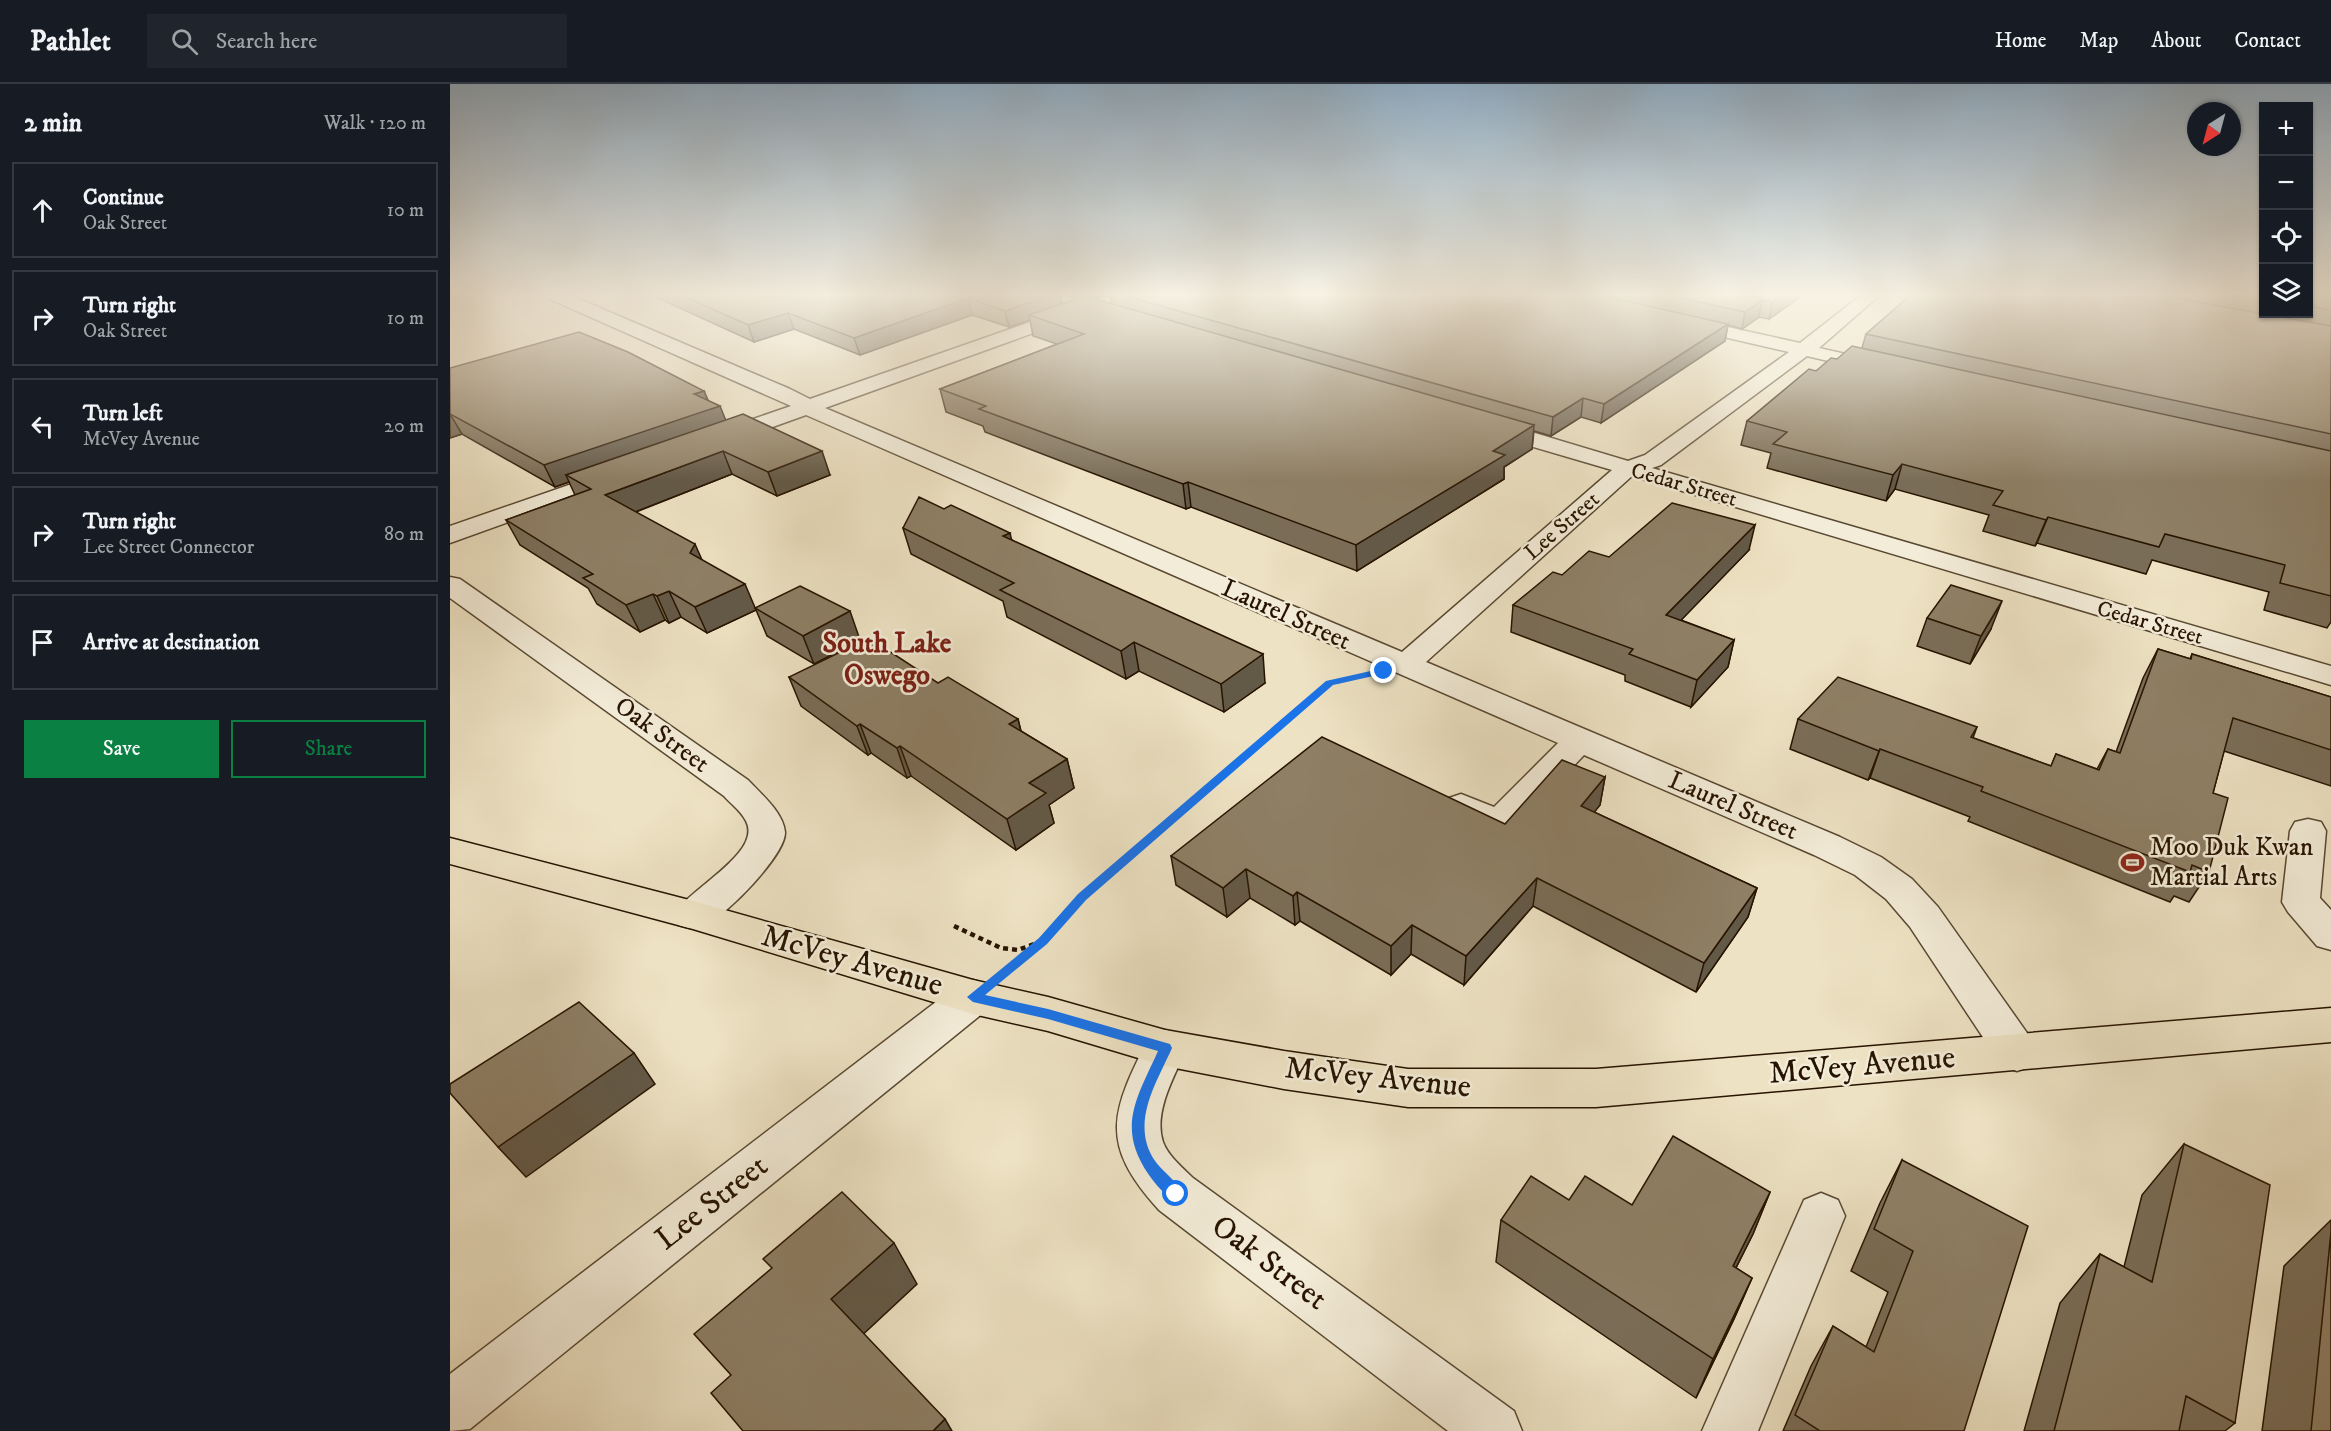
<!DOCTYPE html>
<meta charset="utf-8">
<style>
body{margin:0;font-family:"IM FELL DW Pica",serif;background:#20242c;color:#f1f3f6}
.controls{position:absolute;right:18px;top:18px;display:grid;overflow:hidden;border-radius:0px;box-shadow:0 2px 4px #0004}
.controls button{width:54px;height:54px;display:grid;place-items:center;padding:0;border:0;border-bottom:2px solid #363941;background:#171b24;color:#f1f3f6;font:30px sans-serif}
.compass{position:absolute;left:1737px;top:18px;width:54px;height:54px;border-radius:50%;background:#171b24;box-shadow:0 2px 4px #0004;rotate:216deg}
.stop{position:absolute;width:18px;height:18px;margin:-14px;border:4px solid #1a73e8;border-radius:50%;background:#fff}
.stop.end{background:#1a73e8;border-color:#fff;box-shadow:0 2px 6px #0008}
.list{margin:0;padding:0;list-style:none}
h2{display:flex;justify-content:space-between;align-items:center;height:78px;margin:0;padding:0 24px;font-size:26px}
h2 small{font-size:20px;font-weight:400;color:#9ea1a6}
.list li{display:grid;grid-template-columns:39px 1fr auto;gap:18px;align-items:center;box-sizing:border-box;height:96px;margin:0 12px 12px;padding:0 12px;border:2px solid #363941;border-radius:0px}
.list b{display:block;font-size:22px;white-space:nowrap}
.list p{margin:0;font-size:20px;white-space:nowrap;color:#9ea1a6}
.list em{font-size:20px;font-style:normal;color:#9ea1a6}
.actions{display:flex;gap:12px;padding:18px 24px}
.actions a{flex:1;padding:14px 0;border:2px solid #0b8043;border-radius:0px;text-align:center;font-size:21px;color:#0b8043}
.actions .main{background:#0b8043;color:#fff}
.icon{flex:none;width:33px;height:33px;fill:none;stroke:currentColor;stroke-width:2;stroke-linecap:round;stroke-linejoin:round}
.map{position:relative;flex:none;width:1881px;height:1347px;overflow:hidden}
header{display:flex;align-items:center;gap:36px;box-sizing:border-box;height:84px;padding:0 30px;background:#171b24;border-bottom:2px solid #363941}
header strong{font-size:28px}
nav{display:flex;gap:33px;margin-inline-start:auto;font-size:21px}
.search{width:420px;height:54px;background:#20242c;display:flex;align-items:center;gap:15px;box-sizing:border-box;padding:0 21px;border-radius:0px;color:#9ea1a6;font-size:22px}
main{display:flex}
aside{flex:1;background:#171b24}
.map>svg:first-child{display:block}
.lines{fill:none;stroke-linecap:round;stroke-linejoin:round}
.minor-casing{stroke:#584831;stroke-width:3}
.major-casing{stroke:#271400;stroke-width:3}
.path-far1{stroke:#271400;stroke-width:4;stroke-dasharray:4.5 3;stroke-linecap:butt}
.path{stroke:#271400;stroke-width:4.5;stroke-dasharray:5 4;stroke-linecap:butt}
.minor{fill:#f3ecd8;fill-rule:evenodd}
.major{fill:#ede2c3;fill-rule:evenodd}
.wall{fill:#7a6d57;stroke:#271400;stroke-width:1.5}
.shaded-wall{fill:#635947;stroke:#271400;stroke-width:1.5}
.building{fill:#8e7f65;stroke:#271400;stroke-width:1.5}
.route{fill:#1a73e8}
.labels{text-anchor:middle;dominant-baseline:central;stroke-width:5;stroke-linejoin:round;paint-order:stroke}
.far-street-label{font-size:22px;fill:#271400;stroke:#f3ecd8}
.street-label{font-size:26px;fill:#271400;stroke:#f3ecd8}
.poi-label{font-size:26px;fill:#271400;stroke:#f3ecd8;text-anchor:start}
.quarter-label{font-size:28px;font-weight:bold;fill:#7a1f14;stroke:#f3ecd8}
.near-street-label{font-size:32px;fill:#271400;stroke:#f3ecd8}
</style>
<header>
<strong>Pathlet</strong>
<div class="search"><svg class="icon" aria-label="search" viewBox="0 0 24 24"><circle cx="10" cy="10" r="6"/><path d="M15 15l6 6"/></svg>Search here</div>
<nav><a>Home</a><a>Map</a><a>About</a><a>Contact</a></nav>
</header>
<main>
<aside>
<h2>2 min<small>Walk · 120 m</small></h2>
<ul class="list">
<li><svg class="icon" aria-label="ahead" viewBox="0 0 24 24"><path d="M12 20V5M6 11l6-6 6 6"/></svg><div><b>Continue</b><p>Oak Street</p></div><em>10 m</em></li>
<li><svg class="icon" aria-label="right" viewBox="0 0 24 24"><path d="M7 20v-9h11M14 6l5 5-5 5"/></svg><div><b>Turn right</b><p>Oak Street</p></div><em>10 m</em></li>
<li><svg class="icon" aria-label="left" viewBox="0 0 24 24"><path d="M17 20v-9H6M10 6l-5 5 5 5"/></svg><div><b>Turn left</b><p>McVey Avenue</p></div><em>20 m</em></li>
<li><svg class="icon" aria-label="right" viewBox="0 0 24 24"><path d="M7 20v-9h11M14 6l5 5-5 5"/></svg><div><b>Turn right</b><p>Lee Street Connector</p></div><em>80 m</em></li>
<li><svg class="icon" aria-label="arrive" viewBox="0 0 24 24"><path d="M6 21V4h12l-3 4 3 4H6"/></svg><div><b>Arrive at destination</b></div></li>
</ul>
<div class="actions"><a class="main">Save</a><a>Share</a></div>
</aside>
<div class="map">
<svg width="1881" height="1347" viewBox="0 0 1881 1347">
<rect width="100%" height="100%" fill="#ede2c3"/>
<filter id="stains"><feTurbulence type="fractalNoise" baseFrequency=".00333" numOctaves="4"/><feColorMatrix values="0 0 0 0 .2 0 0 0 0 .09 0 0 0 0 .02 0 0 0 .5 -.17"/></filter>
<radialGradient id="worn" r=".72"><stop offset=".6" stop-color="#630" stop-opacity="0"/><stop offset="1" stop-color="#630" stop-opacity=".3"/></radialGradient>
<g class="lines">
<defs>
<g id="minor">
<path d="M93,209h22l225,96 20,10 260,-91 -40,-11 -2,-4h26l33,9 27,-9h24l-2,4 -30,10 10,3 3,4 -3,4 -6,1 -21,-6 -264,95 577,244 210,-182 -130,-38 -3,-5 3,-5 8,-1 8,1 130,39 17,-6 144,-103 -113,-26 -3,-4 3,-4 6,-1 118,26 64,-50h18l-63,55 71,16 3,4 -3,4 -7,2 -76,-18 -146,109 -9,3 679,198v19l-699,-209 -206,186 414,175 41,20 31,22 26,28 94,133 7,13 -7,13 -15,5 -15,-5 -92,-139 -24,-28 -31,-24 -41,-20 -230,-100 -74,78 -12,3 -12,-3 -37,-19 -5,-8 5,-8 12,-4 33,13 64,-64 -752,-328 -78,28 -8,2 -8,-2 -3,-5 3,-5 79,-27 -246,-109z"/>
<path d="M165,385l8,2 4,5 -4,5 -173,62v-17z"/>
<path d="M0,493l10,2 288,201c13,14 35,32 37,52 1,23 -59,83 -79,93 -10,5 -17,3 -27,0l-5,-10c14,-26 89,-62 72,-94 -5,-10 -15,-17 -22,-25l-274,-198z"/>
<path d="M1858,735l13,3 5,9 -6,67 11,12v40l-14,-4 -29,-34 -6,-10 8,-71 5,-9z"/>
<path d="M523,896l15,5 6,12 -6,12 -518,420 -20,2v-57l508,-389z"/>
<path d="M715,946l15,5 7,13c-12,27 -34,64 -24,94 5,14 20,26 30,36l321,233 8,20h-74l-289,-221c-62,-68 -47,-99 -9,-175z"/>
<path d="M1371,1109l17,7 7,16 -87,215h-56l102,-231z"/>
</g>
<path id="major" d="M0,754l243,63 280,79 75,17 117,33 119,21 124,18h188l735,-61v34l-735,65h-188l-124,-18 -119,-23 -117,-35 -75,-17 -280,-85 -243,-65z"/>
</defs>
<use href="#minor" class="minor-casing"/>
<use href="#major" class="major-casing"/>
<path class="path-far1" d="M731,727l148,-128 16,-3"/>
<g class="path">
<path d="M504,842l47,22 17,2 22,-8"/>
<path d="M566,879l27,-22 39,-44 101,-87"/>
</g>
<use href="#minor" class="minor"/>
<use href="#major" class="major"/>
</g>
<g class="wall">
<path d="M197,209h413l2,11 18,-6 -18,-5h46l-16,5 20,6 -2,-11h696l-37,26 -10,-2 -17,12 -14,-4 -3,16 -124,82 -20,-6 -30,19 -17,-5 -2,18 -28,18v12l-147,92 -166,-64 -5,2 -201,-77 -2,-6 -37,-14 -6,-23 117,-45 -24,-8 -3,-16 -21,7 -37,-12 -112,40 -66,-26 -40,13z"/>
<path d="M1463,209h351v21h44v-21h23v329l-4,6 -63,-18 5,-18 -117,-32 -6,14 -109,-31 -2,3 -52,-15 6,-16 -94,-26 -9,12 -119,-33 4,-15 -30,-8 6,-24 69,-50 21,-12 25,-11 4,-14z"/>
<path d="M0,284l254,23 4,9 18,20 104,55 -53,21 -45,-22 -96,38 65,47 54,49 105,32 -46,24 -47,-28 -11,-26 -49,23 -26,-16 -12,6 -4,-3 -25,12 -43,-28 -9,-16 -68,-43 -14,-25 69,-25 -6,-13 -14,5 -93,-53 -12,4z"/>
<path d="M453,444l109,12 253,143 -41,29 -85,-41 -13,8 -119,-62 -4,-16 -92,-47z"/>
<path d="M1299,466l-68,70 53,20 -6,27 -37,40 -66,-26v-6l-114,-43 2,-27 49,-30 47,-18z"/>
<path d="M1477,534l64,11 -21,35 -53,-18z"/>
<path d="M1708,565l32,10 2,-5 139,43v89l-107,-35 -11,42 -4,79 -20,30 -15,-6 -4,6 -202,-81 2,-4 -100,-39 -2,2 -78,-31 8,-30 179,8 -4,11 78,28 5,-12 41,15 11,-20 8,3 27,-74z"/>
<path d="M339,593l149,6 80,36 3,12 46,28 7,29 -25,17 5,18 -38,27 -105,-74 -4,2 -36,-25 -3,2 -67,-49z"/>
<path d="M1155,693l-5,28 -6,7 163,76 -9,29 -52,75 -163,-86 -69,79 -53,-31 -20,21 -91,-54 -5,4 -45,-27 -23,19 -51,-32 -5,-29 334,-32z"/>
<path d="M1734,1060l51,279 -10,8h-201l36,-128 40,-49 24,13 18,-72z"/>
<path d="M1452,1076l62,271h-181l28,-65 22,-40 33,21 22,-55 -37,-21 29,-68z"/>
<path d="M1320,1108l-17,42 -17,34 16,10 -18,41 -38,79 -200,-136 5,-42 68,-20 63,5z"/>
<path d="M1881,1136v211h-69l22,-165z"/>
</g>
<g class="shaded-wall">
<path d="M0,209h6l1,3 -7,2z"/>
<path d="M607,209h3l2,15 -33,7 1,5 -21,7 -4,-16z"/>
<path d="M636,209h22l-21,7z"/>
<path d="M1336,209h20l-37,26 3,-17z"/>
<path d="M518,214l4,17 -112,40 -6,-17z"/>
<path d="M1312,216l-3,17 -17,12 3,-17z"/>
<path d="M338,229l6,16 -40,13 -6,-17z"/>
<path d="M1278,240l-3,17 -124,82 3,-19z"/>
<path d="M254,307l7,18 9,-3 8,20 -162,49 3,7 -14,5 -11,-22 150,-71z"/>
<path d="M1133,314l-2,19 -30,19 2,-19z"/>
<path d="M0,330l12,20 -12,4z"/>
<path d="M1084,341l-2,24 -28,18v12l-147,92 -1,-26 137,-94z"/>
<path d="M273,367l9,23 -115,45 -12,-24z"/>
<path d="M372,367l8,24 -53,21 -9,-24z"/>
<path d="M1452,380l-7,25 -9,12 7,-26z"/>
<path d="M738,398l3,25 -5,2 -3,-25z"/>
<path d="M1598,433l-11,26 -2,3 11,-26z"/>
<path d="M1305,441l-6,25 -88,91 5,-26z"/>
<path d="M560,449l6,26 -13,-23z"/>
<path d="M245,460l11,25 -16,-16z"/>
<path d="M295,500l11,26 -49,23 -12,-26z"/>
<path d="M219,507l12,26 -12,6 -12,-27z"/>
<path d="M203,510l12,26 -25,12 -14,-27z"/>
<path d="M1552,517l-11,28 -21,35 11,-28z"/>
<path d="M400,527l10,29 -46,24 -11,-28z"/>
<path d="M1284,556l-6,27 -37,40 6,-27z"/>
<path d="M684,558l5,29 -13,8 -5,-28z"/>
<path d="M813,570l2,29 -41,29 -3,-28z"/>
<path d="M568,635l7,30 -16,-25z"/>
<path d="M410,640l11,29 -3,2 -11,-29z"/>
<path d="M450,662l11,30 -4,2 -10,-30z"/>
<path d="M1430,665l-10,29 -2,2 11,-29z"/>
<path d="M617,675l7,29 -25,17 5,18 -38,27 -9,-31 22,-36z"/>
<path d="M1155,693l-5,28 -23,29 4,-28z"/>
<path d="M796,785l4,29 -23,19 -4,-29z"/>
<path d="M1087,794l-4,28 -69,79 2,-29z"/>
<path d="M1307,804l-9,29 -52,75 8,-29z"/>
<path d="M847,808l3,29 -5,4 -2,-29z"/>
<path d="M962,841l-1,29 -20,21v-29z"/>
<path d="M184,969l21,31 -129,93 -28,-30z"/>
<path d="M1320,1108l-17,42 -37,73 17,-41z"/>
<path d="M444,1159l23,41 -59,55 -27,-40z"/>
<path d="M1302,1194l-18,41 -38,79 17,-39z"/>
<path d="M495,1335l7,12h-19z"/>
</g>
<g class="building">
<path d="M226,209h381l-52,18 -37,-13 -114,40 -66,-25 -40,12z"/>
<path d="M665,209h475l138,31 -124,80 -21,-6 -30,19z"/>
<path d="M1208,209h128l-14,9 -10,-2 -17,12z"/>
<path d="M1463,209h234l184,33v108l-465,-100z"/>
<path d="M1781,209h33v5z"/>
<path d="M1858,209h23v17l-23,-4z"/>
<path d="M635,212l449,129 -41,26 12,4 -149,90 -168,-63 -5,2 -204,-75 7,-3 -46,-17 144,-55 -55,-19z"/>
<path d="M129,248l49,20 76,39 -10,3 26,12 -176,59 -94,-51v-46z"/>
<path d="M1402,262l479,105v145l-51,-13 5,-18 -120,-31 -6,13 -111,-30 -2,3 -53,-15 10,-14 -101,-27 -9,11 -120,-31 14,-12 -40,-11 62,-52 7,2 15,-13 6,1z"/>
<path d="M293,330l79,37 -54,21 -45,-21 -118,44 90,49 -5,9 55,31 -50,23 -26,-16 -12,5 -4,-2 -27,11 -43,-27 10,-4 -87,-54 85,-31 -25,-14z"/>
<path d="M469,413l25,12 7,-4 59,28 -7,3 260,118 -42,30 -87,-42 -13,9 -121,-61 14,-7 -111,-55z"/>
<path d="M1222,419l83,22 -89,90 68,25 -37,40 -68,-26 4,-5 -120,-44 40,-33 9,3 27,-24 20,6z"/>
<path d="M1501,501l51,16 -21,35 -54,-18z"/>
<path d="M350,502l50,25 -47,25 -48,-28z"/>
<path d="M419,554l69,45 10,-6 70,42 -9,5 58,35 -38,24 17,10 -39,26 -107,-73 -3,2 -37,-24 -3,2 -68,-49z"/>
<path d="M1708,565l33,10 1,-5 139,43v53l-98,-32 -20,75 15,5 -19,74 -17,-7 -2,7 -209,-81 2,-4 -103,-38 -1,2 -81,-32 40,-42 139,50 -6,10 80,29 5,-12 43,16 9,-21 12,4z"/>
<path d="M872,653l183,87 57,-64 43,17 -24,29 176,82 -53,75 -167,-85 -71,78 -54,-31 -21,21 -94,-54 -4,4 -47,-27 -23,19 -52,-32z"/>
<path d="M129,918l55,51 -136,94 -48,-54v-9z"/>
<path d="M1223,1052l97,56 -37,74 19,12 -39,81 -212,-139 30,-44 38,24 16,-24 47,29z"/>
<path d="M1734,1060l86,41 -35,238 -49,-27 -7,35h-125l46,-177 52,28z"/>
<path d="M1452,1076l126,66 -64,205h-144l-25,-16 38,-89 41,26 39,-101 -39,-22z"/>
<path d="M392,1108l52,51 -63,56 114,120 -12,12h-190l-32,-38 20,-18 -37,-41 78,-66 -9,-9z"/>
<path d="M1881,1148v199h-20z"/>
</g>
<linearGradient id="sky" x2="0" y2="1"><stop stop-color="#8faabf"/><stop offset="0.53" stop-color="#f7f2e4"/><stop offset="1" stop-color="#f7f2e4" stop-opacity="0"/></linearGradient>
<rect width="1881" height="397" fill="url(#sky)"/>
<path class="route" d="M934,584l5,3 -2,2 -54,12 -247,215 -39,44 -62,51 63,14 122,35 2,4c-15,34 -41,73 -19,110 8,13 24,22 30,36l-2,4 -5,2c-11,-4 -20,-15 -27,-25 -33,-48 -12,-77 9,-124l-110,-32 -75,-17 -6,-5 72,-59 39,-44 248,-213z"/>
<defs>
<symbol id="stadium-bare" viewBox="-9 -9 18 18"><path d="M0-5a6.5 5 0 1 0 0 10a6.5 5 0 1 0 0-10ZM-3.5-1.8h7v3.6h-7Z" fill="#8f2418" stroke="#f3ecd8" stroke-width="2.5" paint-order="stroke"/></symbol>
</defs>
<g fill-rule="evenodd">
<use href="#stadium-bare" x="1666" y="762" width="33" height="33"/>
</g>
<g class="labels">
<g class="far-street-label">
<text transform="translate(1234 401) rotate(16)">Cedar Street</text>
<text transform="translate(1112 442) rotate(-41)">Lee Street</text>
<text transform="translate(1700 539) rotate(16)">Cedar Street</text>
</g>
<g class="street-label">
<text transform="translate(836 531) rotate(24)">Laurel Street</text>
<text transform="translate(212 651) rotate(36)">Oak Street</text>
<text transform="translate(1283 722) rotate(23)">Laurel Street</text>
</g>
<g class="poi-label">
<text x="1700" y="763">Moo Duk Kwan<tspan x="1700" dy="30">Martial Arts</tspan></text>
</g>
<g class="quarter-label">
<text x="437" y="559">South Lake<tspan x="437" dy="32">Oswego</tspan></text>
</g>
<g class="near-street-label">
<text transform="translate(402 877) rotate(16)">McVey Avenue</text>
<text transform="translate(1412 982) rotate(-5)">McVey Avenue</text>
<text transform="translate(928 994) rotate(6)">McVey Avenue</text>
<text transform="translate(262 1119) rotate(-38)">Lee Street</text>
<text transform="translate(819 1179) rotate(37)">Oak Street</text>
</g>
</g>
<rect width="100%" height="100%" filter="url(#stains)"/>
<rect width="100%" height="100%" fill="url(#worn)"/>
</svg>
<div class="controls">
<button>+</button>
<button>−</button>
<button><svg class="icon" aria-label="locate" viewBox="0 0 24 24"><circle cx="12" cy="12" r="6"/><path d="M12 2v4M12 18v4M2 12h4M18 12h4"/></svg></button>
<button><svg class="icon" aria-label="layers" viewBox="0 0 24 24"><path d="M12 4l9 5-9 5-9-5zM3 14l9 5 9-5"/></svg></button>
</div>
<svg class="compass" viewBox="-18 -18 36 36"><path d="M0-13l5 13h-10z" fill="#e53935"/><path d="M0 13l5-13h-10z" fill="#9ea1a6"/></svg>
<div class="stop" style="left:726px;top:1110px"></div>
<div class="stop end" style="left:934px;top:587px"></div>
</div>
</main>
